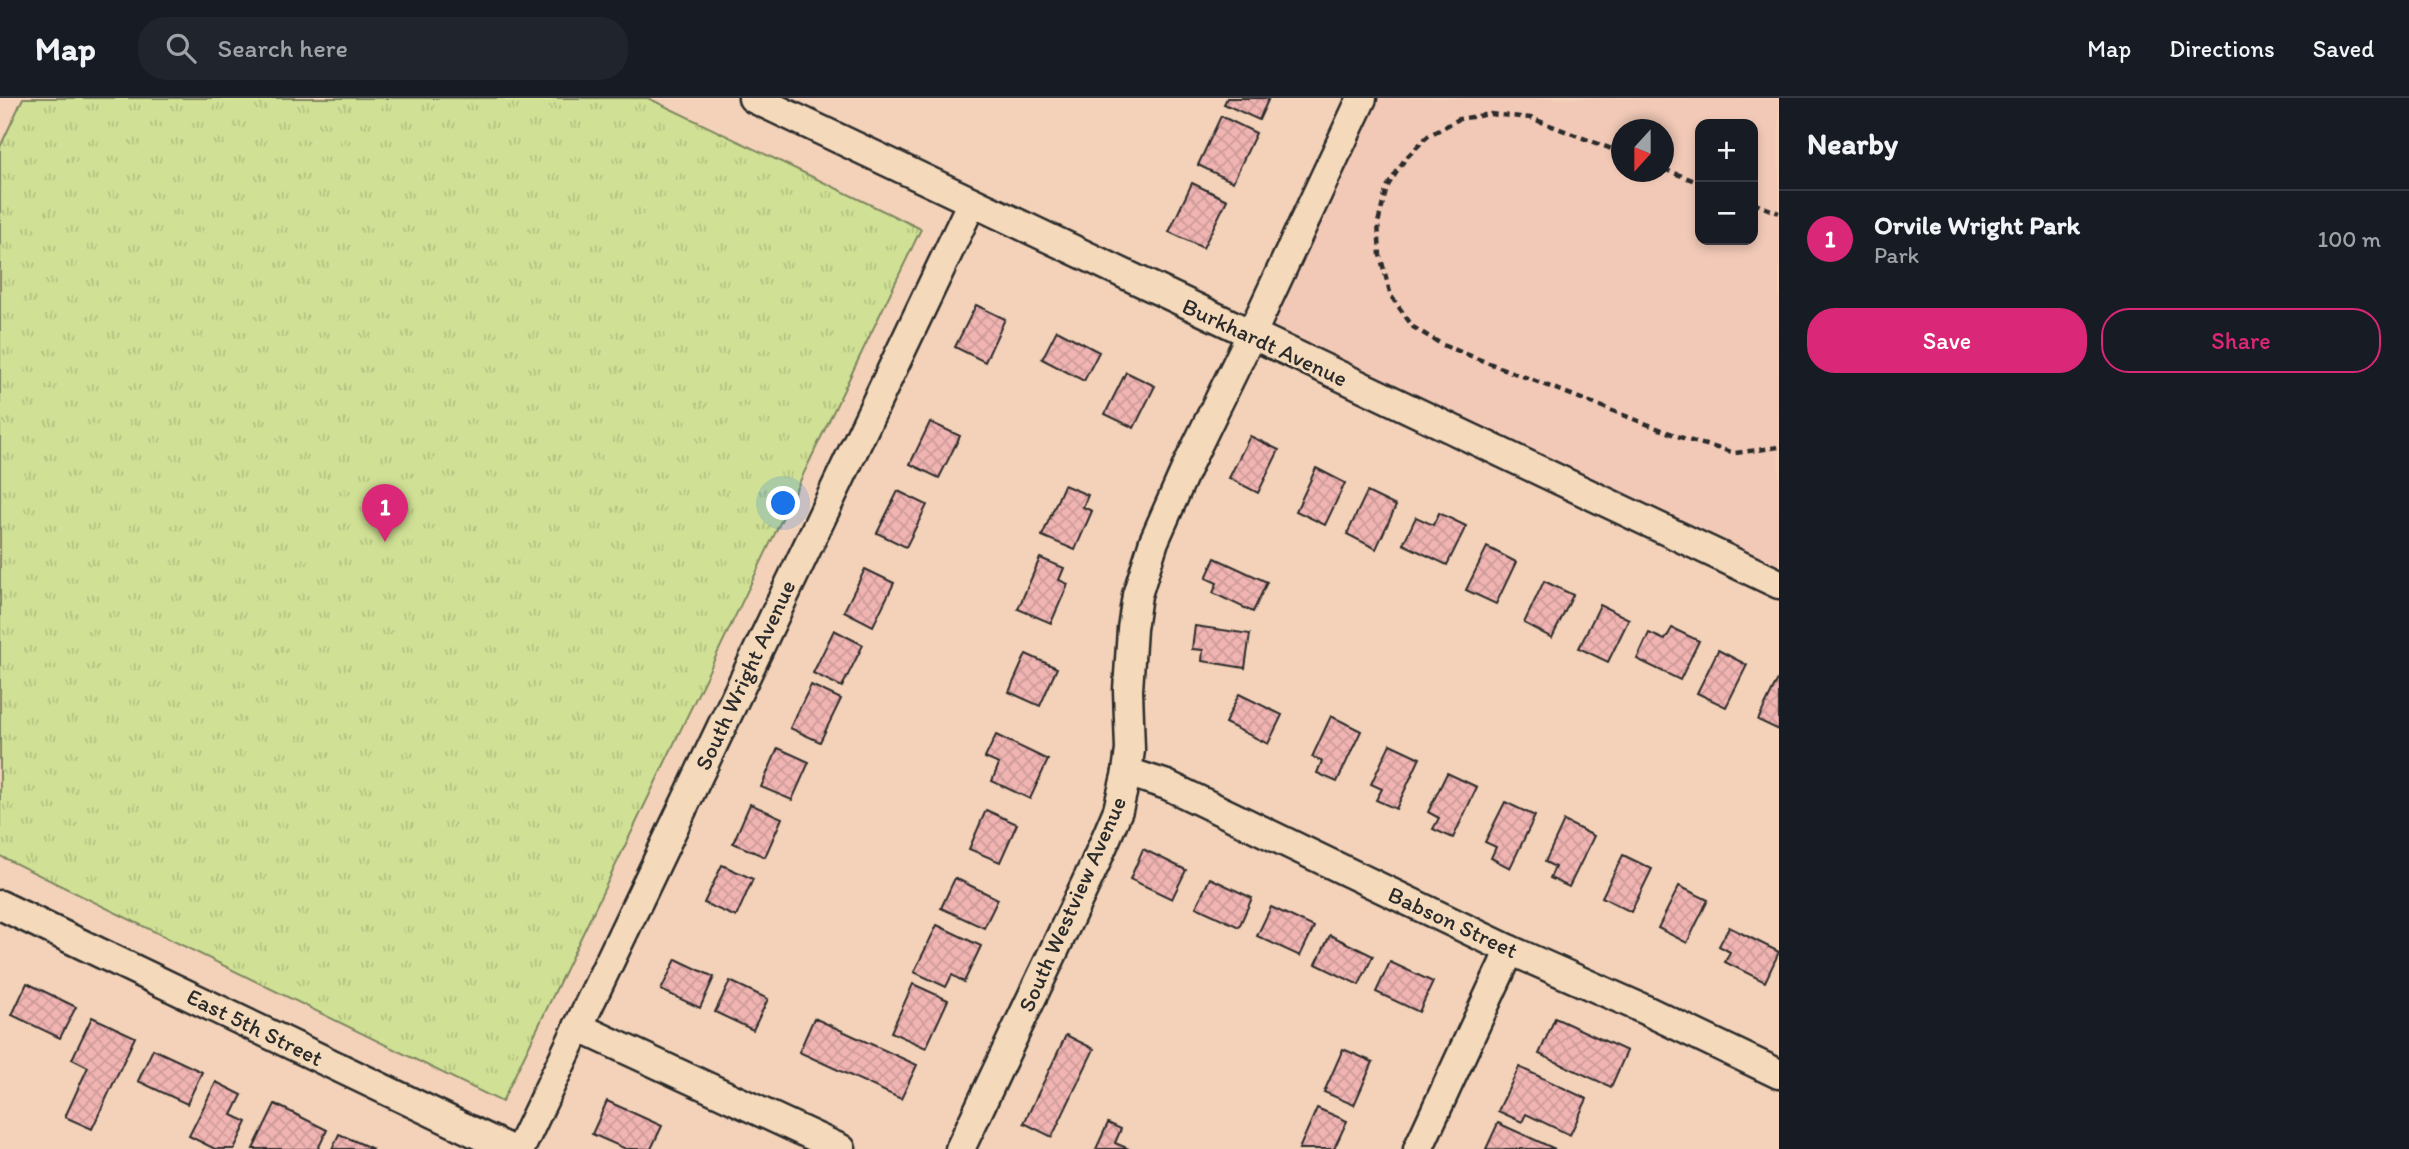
<!DOCTYPE html>
<meta charset="utf-8">
<style>
body{margin:0;font-family:Itim,sans-serif;background:#20242c;color:#f1f3f6}
.controls{position:absolute;right:21px;top:21px;display:grid;overflow:hidden;border-radius:14px;box-shadow:0 4px 10px #0003}
.controls button{width:63px;height:63px;display:grid;place-items:center;padding:0;border:0;border-bottom:2px solid #363941;background:#171b24;color:#f1f3f6;font:35px sans-serif}
.compass{position:absolute;left:1611px;top:21px;width:63px;height:63px;border-radius:50%;background:#171b24;box-shadow:0 4px 10px #0003;rotate:201deg}
.you{position:absolute;left:784px;top:406px;width:24px;height:24px;margin:-18px;border:5px solid #fff;border-radius:50%;background:#1a73e8;box-shadow:0 0 0 10px #1a73e833}
.badge{display:grid;place-items:center;width:46px;height:46px;border-radius:50%;background:#db2777;color:#fff;font-size:23px;font-weight:700}
.pin{position:absolute;translate:-50% -58px;filter:drop-shadow(0 2px 4px #0008)}
.pin::after{content:'';position:absolute;top:37px;width:24px;height:21px;background:inherit;clip-path:polygon(0 0,100% 0,50% 100%)}
.list{margin:0;padding:0;list-style:none}
h2{display:flex;justify-content:space-between;align-items:center;height:91px;margin:0;padding:0 28px;font-size:30px}
h2 small{font-size:23px;font-weight:400;color:#9ea1a6}
.list li{display:grid;grid-template-columns:46px 1fr auto;gap:21px;align-items:center;box-sizing:border-box;height:98px;padding:0 28px;border-top:2px solid #363941}
.list b{display:block;font-size:26px;white-space:nowrap}
.list p{margin:0;font-size:23px;white-space:nowrap;color:#9ea1a6}
.list em{font-size:23px;font-style:normal;color:#9ea1a6}
.actions{display:flex;gap:14px;padding:21px 28px}
.actions a{flex:1;padding:16px 0;border:2px solid #db2777;border-radius:28px;text-align:center;font-size:24px;color:#db2777}
.actions .main{background:#db2777;color:#fff}
.icon{flex:none;width:38px;height:38px;fill:none;stroke:currentColor;stroke-width:2;stroke-linecap:round;stroke-linejoin:round}
.map{position:relative;flex:none;width:1779px;height:1051px;overflow:hidden}
header{display:flex;align-items:center;gap:42px;box-sizing:border-box;height:98px;padding:0 35px;background:#171b24;border-bottom:2px solid #363941}
header strong{font-size:33px}
nav{display:flex;gap:38px;margin-inline-start:auto;font-size:24px}
.search{width:490px;height:63px;background:#20242c;display:flex;align-items:center;gap:18px;box-sizing:border-box;padding:0 24px;border-radius:28px;color:#9ea1a6;font-size:26px}
main{display:flex}
aside{flex:1;background:#171b24}
.map>svg:first-child{display:block}
.built{fill:#f2c9b7;fill-rule:evenodd}
.park{fill:url(#park-tufts);stroke:#7e8660;stroke-width:2}
.building{fill:url(#building-cross-hatch);stroke:#2b2b2b;stroke-width:2}
.lines{fill:none;stroke-linecap:round;stroke-linejoin:round}
.street-casing{stroke:#2b2b2b;stroke-width:33}
.path{stroke:#2b2b2b;stroke-width:4.5;stroke-dasharray:7 5;stroke-linecap:butt}
.street{stroke:#f4d9bb;stroke-width:28}
.labels{text-anchor:middle;dominant-baseline:central;stroke-width:5;stroke-linejoin:round;paint-order:stroke}
.street-label{font-size:23px;fill:#2b2b2b;stroke:#f4d9bb}
</style>
<header>
<strong>Map</strong>
<div class="search"><svg class="icon" aria-label="search" viewBox="0 0 24 24"><circle cx="10" cy="10" r="6"/><path d="M15 15l6 6"/></svg>Search here</div>
<nav><a>Map</a><a>Directions</a><a>Saved</a></nav>
</header>
<main>
<div class="map">
<svg width="1779" height="1051" viewBox="0 0 1779 1051">
<defs>
<pattern id="park-tufts" width="24" height="20" patternUnits="userSpaceOnUse" patternTransform="scale(1.75)"><rect width="24" height="20" fill="#d0e195"/><path d="M3 7l-1-3M5 7V3M7 7l1-3M15 17l-1-3M17 17v-4M19 17l1-3" fill="none" stroke="#b3c181"/></pattern>
<pattern id="building-cross-hatch" width="8" height="8" patternUnits="userSpaceOnUse" patternTransform="scale(1.75)"><rect width="8" height="8" fill="#f0b4b2"/><path d="M0 0l8 8M0 8l8-8" fill="none" stroke="#ce9b99"/></pattern>
</defs>
<rect width="100%" height="100%" fill="#f3d2b9"/>
<filter id="ink" filterUnits="userSpaceOnUse"><feTurbulence type="fractalNoise" baseFrequency=".0143" numOctaves="2"/><feDisplacementMap in="SourceGraphic" scale="14" xChannelSelector="R" yChannelSelector="G"/><feConvolveMatrix kernelMatrix="1 2 1 2 8 2 1 2 1" color-interpolation-filters="sRGB"/></filter>
<g filter="url(#ink)">
<path class="built" d="M1362,0h417v487l-528,-250zM1700,26h53v116h-53zM1622,32h42v42h-42z"/>
<path class="park" d="M23,0h625l273,131 -419,873 -502,-246v-709z"/>
<g class="building">
<path d="M1227,0h42l-10,22 -35,-16z"/>
<path d="M1221,18l35,17 -23,49 -35,-17z"/>
<path d="M1192,85l35,17 -24,48 -34,-16z"/>
<path d="M976,207l29,14 -20,43 -30,-15z"/>
<path d="M1057,232l42,22 -15,29 -42,-22z"/>
<path d="M1126,274l29,14 -21,42 -29,-14z"/>
<path d="M930,324l30,14 -21,42 -29,-14z"/>
<path d="M1250,338l29,14 -21,43 -29,-15z"/>
<path d="M1316,370l29,15 -20,42 -29,-14z"/>
<path d="M1064,387l24,10 -5,12 9,4 -17,39 -33,-14z"/>
<path d="M898,393l29,14 -21,42 -29,-14z"/>
<path d="M1367,394l29,14 -20,43 -29,-15z"/>
<path d="M1439,415l27,13 -19,39 -44,-21 13,-27 17,8z"/>
<path d="M1487,449l29,15 -20,42 -30,-14z"/>
<path d="M1040,460l24,10 -5,12 9,4 -17,39 -33,-14z"/>
<path d="M1215,460l52,24 -14,30 -40,-19 4,-10 -11,-5z"/>
<path d="M865,471l29,14 -21,43 -29,-15z"/>
<path d="M1544,483l29,14 -21,43 -28,-15z"/>
<path d="M1600,507l29,14 -21,43 -29,-14z"/>
<path d="M1195,528l55,8 -5,34 -43,-7 1,-11 -11,-1z"/>
<path d="M1672,530l27,13 -19,39 -43,-21 12,-26 16,7z"/>
<path d="M834,532l29,15 -21,42 -29,-14z"/>
<path d="M1718,552l29,15 -21,42 -29,-14z"/>
<path d="M1026,556l31,14 -17,38 -31,-14z"/>
<path d="M1779,579v53l-21,-10z"/>
<path d="M811,587l30,14 -21,43 -30,-14z"/>
<path d="M1239,596l43,21 -14,29 -43,-21z"/>
<path d="M1331,618l30,15 -24,51 -20,-9 5,-12 -10,-4z"/>
<path d="M996,637l52,25 -18,39 -38,-18 7,-17 -14,-6z"/>
<path d="M1390,646l30,14 -24,51 -20,-9 6,-11 -11,-5z"/>
<path d="M778,650l31,14 -17,38 -31,-13z"/>
<path d="M1447,675l30,14 -24,51 -20,-9 6,-11 -11,-6z"/>
<path d="M1505,704l30,14 -25,52 -19,-10 5,-11 -11,-5z"/>
<path d="M750,706l32,14 -17,39 -32,-14z"/>
<path d="M986,712l31,14 -17,38 -31,-13z"/>
<path d="M1564,723l30,15 -25,51 -19,-9 5,-11 -10,-5z"/>
<path d="M1143,751l43,21 -14,29 -42,-20z"/>
<path d="M1623,757l29,14 -21,43 -29,-15z"/>
<path d="M722,767l31,14 -17,38 -32,-14z"/>
<path d="M955,780l43,21 -14,29 -43,-20z"/>
<path d="M1210,780l42,20 -13,29 -43,-20z"/>
<path d="M1679,788l29,14 -21,43 -29,-15z"/>
<path d="M1271,809l43,20 -14,29 -43,-20z"/>
<path d="M937,827l44,21 -17,36 -12,-7 -6,12 -32,-15z"/>
<path d="M1729,829l50,25 -14,30 -40,-20 5,-10 -11,-6z"/>
<path d="M1330,837l43,21 -14,29 -43,-21z"/>
<path d="M676,861l38,18 -14,31 -39,-18z"/>
<path d="M1390,864l43,20 -14,30 -43,-20z"/>
<path d="M730,883l38,18 -15,31 -38,-18z"/>
<path d="M27,885l49,24 -16,31 -48,-23z"/>
<path d="M913,886l35,16 -22,48 -35,-16z"/>
<path d="M92,919l43,20 -43,92 -27,-12 23,-50 -16,-8z"/>
<path d="M814,920l103,47 -16,34 -102,-47z"/>
<path d="M1555,920l72,33 -16,36 -72,-33z"/>
<path d="M1066,937l28,14 -42,88 -28,-14z"/>
<path d="M153,951l49,23 -15,32 -49,-23z"/>
<path d="M1343,951l30,13 -19,43 -30,-13z"/>
<path d="M1519,969l68,32 -17,36 -44,-21 -4,8 -24,-11z"/>
<path d="M216,984l26,13 -10,20 15,7 -13,27h-19l-26,-13z"/>
<path d="M607,1003l55,25 -11,23h-25l-34,-15z"/>
<path d="M275,1006l52,26 -9,19h-65z"/>
<path d="M1317,1010l30,13 -13,28h-35z"/>
<path d="M1108,1025l13,6 -6,14 14,6h-33z"/>
<path d="M1498,1025l57,26h-69z"/>
<path d="M339,1036l34,15h-41z"/>
</g>
<g class="lines">
<defs>
<g id="street">
<path d="M753,0l1026,486"/>
<path d="M1127,674l40,13 343,165 127,56 142,68"/>
<path d="M0,807l509,244"/>
<path d="M578,929l263,122"/>
<path d="M520,1051l452,-947"/>
<path d="M960,1051l135,-285 23,-54 9,-38 3,-22 -2,-60 4,-61 5,-34 17,-54 35,-79 62,-127 111,-237"/>
<path d="M1418,1051l92,-199"/>
</g>
</defs>
<use href="#street" class="street-casing"/>
<g class="path">
<path d="M1622,55l-91,-35 -41,-4 -31,5 -31,17 -23,23 -18,28 -9,36 2,32 11,41 22,31 30,18 43,17 202,78 47,13 44,-6"/>
<path d="M1664,71l36,14"/>
<path d="M1753,105l26,10"/>
</g>
<use href="#street" class="street"/>
</g>
</g>
<g class="labels">
<g class="street-label">
<text transform="translate(1265 244) rotate(25)">Burkhardt Avenue</text>
<text transform="translate(745 577) rotate(-65)">South Wright Avenue</text>
<text transform="translate(1072 806) rotate(-66)">South Westview Avenue</text>
<text transform="translate(1453 824) rotate(25)">Babson Street</text>
<text transform="translate(255 929) rotate(26)">East 5th Street</text>
</g>
</g>
</svg>
<div class="controls">
<button>+</button>
<button>−</button>
</div>
<svg class="compass" viewBox="-18 -18 36 36"><path d="M0-13l5 13h-10z" fill="#e53935"/><path d="M0 13l5-13h-10z" fill="#9ea1a6"/></svg>
<div class="you"></div>
<div class="pin badge" style="left:385px;top:444px">1</div>
</div>
<aside>
<h2>Nearby<small></small></h2>
<ul class="list">
<li><span class="badge">1</span><div><b>Orvile Wright Park</b><p>Park</p></div><em>100 m</em></li>
</ul>
<div class="actions"><a class="main">Save</a><a>Share</a></div>
</aside>
</main>
